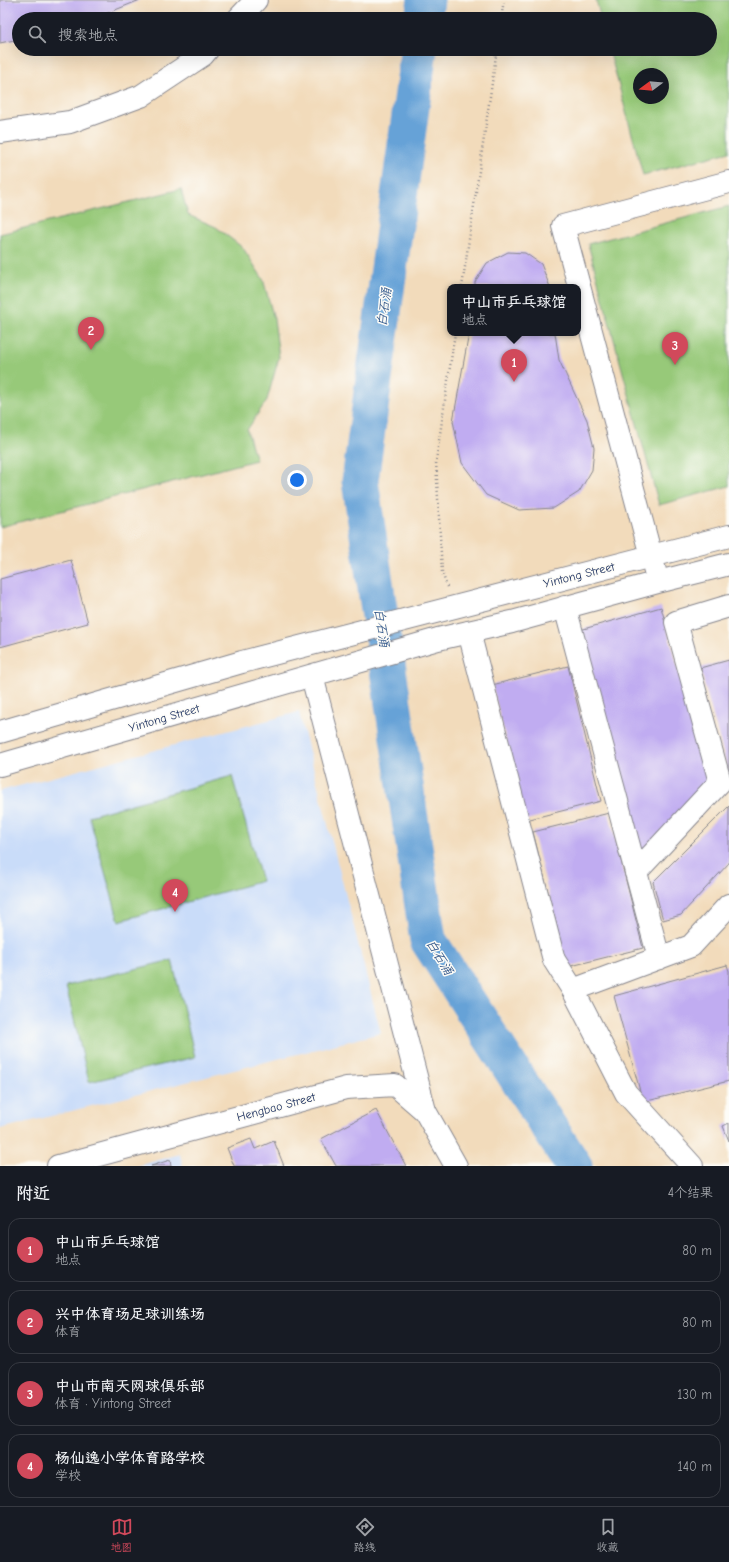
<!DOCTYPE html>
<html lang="zh">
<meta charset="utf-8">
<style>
body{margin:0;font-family:"Comic Neue","LXGW WenKai TC",sans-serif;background:#20242c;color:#f1f3f6}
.compass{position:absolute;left:633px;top:68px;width:36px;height:36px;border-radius:50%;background:#171b24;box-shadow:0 4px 16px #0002;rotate:254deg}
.you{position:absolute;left:297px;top:480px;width:14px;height:14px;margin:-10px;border:3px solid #fff;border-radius:50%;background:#1a73e8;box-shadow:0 0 0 6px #1a73e833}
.badge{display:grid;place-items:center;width:26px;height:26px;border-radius:50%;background:#d1495b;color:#fff;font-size:13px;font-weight:700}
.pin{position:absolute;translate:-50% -33px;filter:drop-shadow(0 1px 2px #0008)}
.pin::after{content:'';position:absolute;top:21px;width:14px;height:12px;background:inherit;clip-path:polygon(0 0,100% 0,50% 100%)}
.popup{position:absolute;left:447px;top:284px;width:134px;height:52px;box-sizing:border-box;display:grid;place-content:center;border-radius:8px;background:#171b24;filter:drop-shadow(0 1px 3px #0005);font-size:13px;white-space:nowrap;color:#9ea1a6}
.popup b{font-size:15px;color:#f1f3f6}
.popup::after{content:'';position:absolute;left:50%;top:100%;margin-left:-8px;border:8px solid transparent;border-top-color:#171b24}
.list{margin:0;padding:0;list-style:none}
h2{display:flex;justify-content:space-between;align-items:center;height:52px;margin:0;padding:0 16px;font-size:17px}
h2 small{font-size:13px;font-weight:400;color:#9ea1a6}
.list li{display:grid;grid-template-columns:26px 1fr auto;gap:12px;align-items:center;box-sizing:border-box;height:64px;margin:0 8px 8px;padding:0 8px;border:1px solid #363941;border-radius:12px}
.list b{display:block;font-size:15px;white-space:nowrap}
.list p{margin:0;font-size:13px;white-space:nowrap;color:#9ea1a6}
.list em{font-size:13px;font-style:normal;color:#9ea1a6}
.icon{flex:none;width:22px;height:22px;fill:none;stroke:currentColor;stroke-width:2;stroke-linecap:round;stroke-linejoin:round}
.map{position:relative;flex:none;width:729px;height:1166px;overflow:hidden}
.search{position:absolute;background:#171b24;box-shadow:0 4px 16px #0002;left:12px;right:12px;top:12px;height:44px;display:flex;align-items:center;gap:10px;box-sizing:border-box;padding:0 14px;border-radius:22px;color:#9ea1a6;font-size:15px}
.sheet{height:340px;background:#171b24}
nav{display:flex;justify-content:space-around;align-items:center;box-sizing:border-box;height:56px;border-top:1px solid #363941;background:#171b24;font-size:11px;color:#9ea1a6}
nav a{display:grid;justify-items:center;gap:2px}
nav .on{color:#d1495b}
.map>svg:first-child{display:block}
.built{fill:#c9dcf9}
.green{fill:#97c979;stroke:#597c6c;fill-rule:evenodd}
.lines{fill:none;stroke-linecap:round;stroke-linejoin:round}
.river{stroke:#66a2d7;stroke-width:37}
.building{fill:#c0acf1}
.minor-casing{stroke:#86858c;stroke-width:24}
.path{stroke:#86858c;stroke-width:2.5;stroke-dasharray:1 3;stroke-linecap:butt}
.minor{stroke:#fff;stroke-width:22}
.labels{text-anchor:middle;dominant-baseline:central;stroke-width:3;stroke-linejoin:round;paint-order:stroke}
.street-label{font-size:12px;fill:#1b2f5e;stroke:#fdfcf7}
.water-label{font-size:13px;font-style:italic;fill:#395d8e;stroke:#fdfcf7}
</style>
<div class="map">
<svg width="729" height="1166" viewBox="0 0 729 1166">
<rect width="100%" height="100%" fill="#fdfcf7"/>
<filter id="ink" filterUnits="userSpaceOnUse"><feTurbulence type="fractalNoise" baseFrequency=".025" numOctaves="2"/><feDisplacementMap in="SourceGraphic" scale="8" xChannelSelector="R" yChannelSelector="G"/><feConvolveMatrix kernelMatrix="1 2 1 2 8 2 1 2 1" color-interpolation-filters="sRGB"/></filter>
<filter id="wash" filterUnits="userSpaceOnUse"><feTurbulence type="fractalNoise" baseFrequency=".012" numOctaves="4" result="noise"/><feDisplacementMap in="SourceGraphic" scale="16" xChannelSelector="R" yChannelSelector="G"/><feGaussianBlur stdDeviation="0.9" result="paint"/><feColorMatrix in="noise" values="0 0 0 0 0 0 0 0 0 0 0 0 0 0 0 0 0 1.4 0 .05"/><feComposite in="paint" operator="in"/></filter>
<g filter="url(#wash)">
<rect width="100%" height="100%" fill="#f2dbbb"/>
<g class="built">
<path d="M299,712l82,321 -381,96v-338z"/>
<path d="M180,1154l3,12h-46z"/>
</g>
<g class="green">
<path d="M596,0h133v152l-86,23 -34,-126h101v-30h-109zM639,74h24v24h-24z"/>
<path d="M181,189l7,26 28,12 27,21 20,31 11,40 5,38 -12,43 -20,30 9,30 -256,67v-293z"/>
<path d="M729,206v280l-70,19 -71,-261z"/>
<path d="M232,776l30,105 -143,40 -30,-105z"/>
<path d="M172,960l23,97 -106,25 -23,-96z"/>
</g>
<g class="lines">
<g class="river">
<path d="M423,19l3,-19"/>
<path d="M419,49l-59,432 68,459 146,226"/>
</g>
</g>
<g id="blocks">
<g class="building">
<path d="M0,0h140l-47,19h-74v20l-19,4z"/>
<path d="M508,252l17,1 16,11 9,23h-75v-5l12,-19z"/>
<path d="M469,333h86l4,27 28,60 7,28 -2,22 -13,22 -25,16 -35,2 -33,-15 -24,-32 -9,-42z"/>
<path d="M71,560l17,63 -88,24v-68z"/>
<path d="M661,607l49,176 -57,63 -12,4 -61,-220z"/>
<path d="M729,660v114l-29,-106z"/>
<path d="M568,666l33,135 -75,19 -34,-135z"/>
<path d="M729,806v57l-48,52 -18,5 -10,-38z"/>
<path d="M609,813l34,135 -76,19 -34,-135z"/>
<path d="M727,965l2,6v110l-86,21 -29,-106z"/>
<path d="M376,1110l30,56h-70l-15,-27z"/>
<path d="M729,1123v18l-6,-15z"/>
<path d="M251,1139l4,10 19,-8 10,25h-50l-7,-18z"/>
<path d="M170,1160l1,6h-20z"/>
</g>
</g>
</g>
<g filter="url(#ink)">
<use href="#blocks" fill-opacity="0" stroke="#86858c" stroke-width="1"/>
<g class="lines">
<defs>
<g id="minor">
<path d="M238,19l18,-19"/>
<path d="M0,132l70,-10 71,-26 62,-41 5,-6"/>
<path d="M655,571l-92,-345 166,-44"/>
<path d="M565,607l94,351"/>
<path d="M469,632l85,328 19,30 53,103 66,73"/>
<path d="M312,676l113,435"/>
<path d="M0,732l242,-70 487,-126"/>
<path d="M0,765l438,-126 74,-17 146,-40 71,-18"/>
<path d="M636,872l84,-90 -44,-160 53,-16"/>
<path d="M573,990l118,-44 38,-41"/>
<path d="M58,1166l288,-78 49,-3 30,26 31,55"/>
</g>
</defs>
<use href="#minor" class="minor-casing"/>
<g class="path">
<path d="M501,19l3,-19"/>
<path d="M462,287l35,-238"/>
<path d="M447,587l-5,-15 -6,-111 19,-128"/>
</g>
<use href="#minor" class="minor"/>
</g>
</g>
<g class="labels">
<g class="street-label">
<text transform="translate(579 575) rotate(-14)">Yintong Street</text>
<text transform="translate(164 718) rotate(-16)">Yintong Street</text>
<text transform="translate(276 1107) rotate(-15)">Hengbao Street</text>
</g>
<g class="water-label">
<text transform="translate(384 307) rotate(-82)">白石涌</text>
<text transform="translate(382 628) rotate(82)">白石涌</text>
<text transform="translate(440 957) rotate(59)">白石涌</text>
</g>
</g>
</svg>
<svg class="compass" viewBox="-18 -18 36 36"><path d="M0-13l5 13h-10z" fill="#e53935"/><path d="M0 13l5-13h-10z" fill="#9ea1a6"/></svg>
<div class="you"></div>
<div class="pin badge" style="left:514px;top:382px">1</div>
<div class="popup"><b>中山市乒乓球馆</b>地点</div>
<div class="pin badge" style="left:91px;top:350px">2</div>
<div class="pin badge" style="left:675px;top:365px">3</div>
<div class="pin badge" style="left:175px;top:912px">4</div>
<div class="search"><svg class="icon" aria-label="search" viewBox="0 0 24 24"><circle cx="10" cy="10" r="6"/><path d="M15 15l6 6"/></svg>搜索地点</div>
</div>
<section class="sheet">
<h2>附近<small>4个结果</small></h2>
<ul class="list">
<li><span class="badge">1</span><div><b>中山市乒乓球馆</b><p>地点</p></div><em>80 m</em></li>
<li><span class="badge">2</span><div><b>兴中体育场足球训练场</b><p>体育</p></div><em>80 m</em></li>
<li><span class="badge">3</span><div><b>中山市南天网球俱乐部</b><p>体育 · Yintong Street</p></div><em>130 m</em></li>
<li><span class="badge">4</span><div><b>杨仙逸小学体育路学校</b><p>学校</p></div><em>140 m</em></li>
</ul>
</section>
<nav>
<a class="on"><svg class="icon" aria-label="map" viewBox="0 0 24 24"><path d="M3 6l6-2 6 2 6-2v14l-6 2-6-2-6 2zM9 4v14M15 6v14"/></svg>地图</a>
<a><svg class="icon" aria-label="directions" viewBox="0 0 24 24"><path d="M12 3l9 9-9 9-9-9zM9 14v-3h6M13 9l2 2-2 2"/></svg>路线</a>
<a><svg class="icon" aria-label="saved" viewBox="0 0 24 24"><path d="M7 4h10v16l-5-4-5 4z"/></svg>收藏</a>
</nav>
